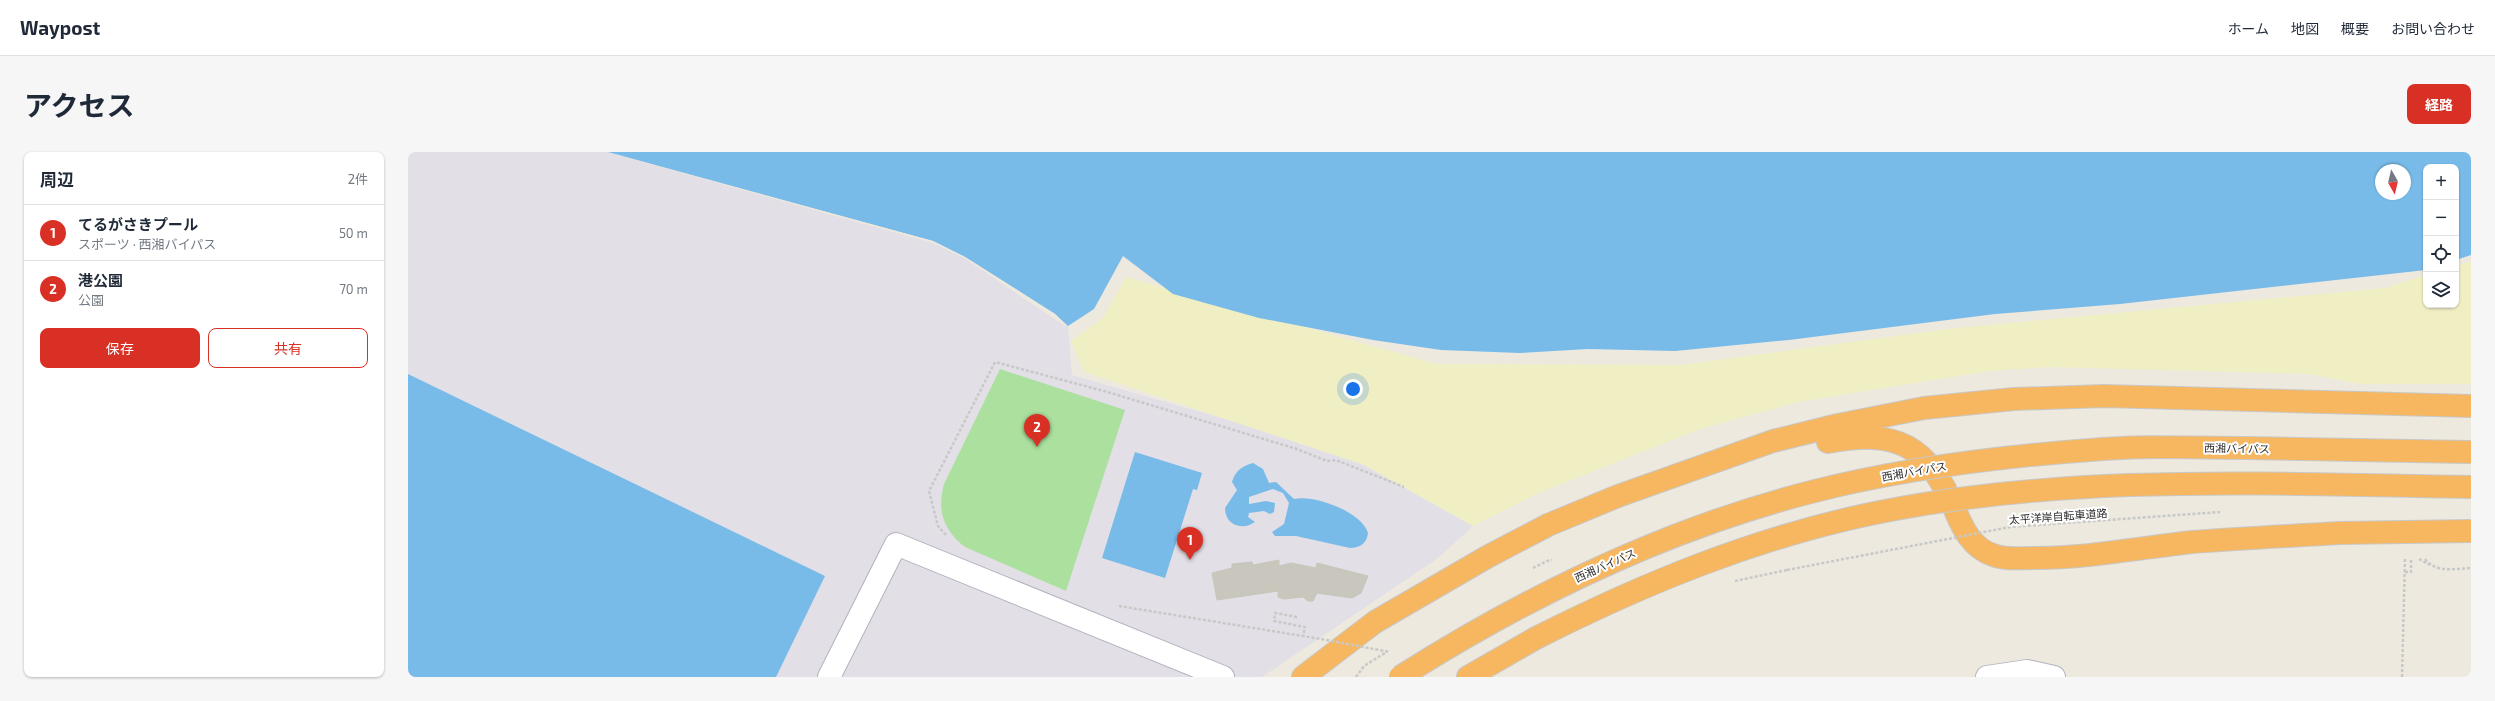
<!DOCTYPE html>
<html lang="ja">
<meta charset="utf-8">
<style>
body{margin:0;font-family:"Exo 2","Noto Sans JP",sans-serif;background:#f6f6f7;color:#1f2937}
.controls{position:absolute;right:12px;top:12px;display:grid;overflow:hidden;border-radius:8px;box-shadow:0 1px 3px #0004}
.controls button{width:36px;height:36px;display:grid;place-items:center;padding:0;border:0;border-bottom:1px solid #e0e1e3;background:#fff;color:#1f2937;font:20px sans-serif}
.compass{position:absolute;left:1967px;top:12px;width:36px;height:36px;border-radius:50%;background:#fff;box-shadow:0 1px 3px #0004;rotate:172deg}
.you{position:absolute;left:945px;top:237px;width:14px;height:14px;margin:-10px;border:3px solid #fff;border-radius:50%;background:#1a73e8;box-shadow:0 0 0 6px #1a73e833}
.badge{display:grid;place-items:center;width:26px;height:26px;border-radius:50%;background:#d93025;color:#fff;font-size:13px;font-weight:700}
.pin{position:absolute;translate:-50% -33px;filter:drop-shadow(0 1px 2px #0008)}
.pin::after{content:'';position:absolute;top:21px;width:14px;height:12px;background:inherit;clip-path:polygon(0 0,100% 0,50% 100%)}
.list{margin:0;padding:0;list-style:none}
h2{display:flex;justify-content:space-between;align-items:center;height:52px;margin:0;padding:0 16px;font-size:17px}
h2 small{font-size:13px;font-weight:400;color:#747a83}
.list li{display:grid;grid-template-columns:26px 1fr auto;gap:12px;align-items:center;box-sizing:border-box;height:56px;padding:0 16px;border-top:1px solid #e0e1e3}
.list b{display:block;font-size:15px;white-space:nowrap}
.list p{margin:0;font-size:13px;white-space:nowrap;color:#747a83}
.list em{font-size:13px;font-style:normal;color:#747a83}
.actions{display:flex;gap:8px;padding:12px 16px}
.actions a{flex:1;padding:9px 0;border:1px solid #d93025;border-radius:8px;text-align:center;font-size:14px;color:#d93025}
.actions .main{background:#d93025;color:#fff}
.icon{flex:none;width:22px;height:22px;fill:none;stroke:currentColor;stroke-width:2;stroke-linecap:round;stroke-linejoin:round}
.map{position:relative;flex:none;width:2063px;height:525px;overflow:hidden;border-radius:8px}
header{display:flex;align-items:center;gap:24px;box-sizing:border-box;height:56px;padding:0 20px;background:#fff;border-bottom:1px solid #e0e1e3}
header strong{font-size:19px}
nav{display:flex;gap:22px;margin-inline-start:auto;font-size:14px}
.intro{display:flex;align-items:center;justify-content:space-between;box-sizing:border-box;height:96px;padding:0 24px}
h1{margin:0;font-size:28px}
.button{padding:10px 18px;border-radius:8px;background:#d93025;color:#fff;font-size:14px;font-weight:700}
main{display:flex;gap:24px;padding:0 24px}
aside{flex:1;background:#fff;border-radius:8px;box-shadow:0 1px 3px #0004}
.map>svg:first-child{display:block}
.industrial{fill:#e2dfe6}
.green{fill:#abe09e}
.sand{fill:#f0efc4}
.water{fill:#78bbe9;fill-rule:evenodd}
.pier{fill:#ede9df}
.building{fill:#c9c7bd;stroke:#c8c5b9}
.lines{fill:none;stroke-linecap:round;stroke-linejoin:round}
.minor-casing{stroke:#b2b3bf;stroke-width:24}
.highway-casing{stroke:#c8c8c8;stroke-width:24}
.path{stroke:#c8c8c8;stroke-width:2.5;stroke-dasharray:3 2;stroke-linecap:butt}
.minor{stroke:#fff;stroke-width:22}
.highway{stroke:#f6b760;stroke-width:22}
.highway-bridge-casing{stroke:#c8c8c8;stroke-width:24;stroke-linecap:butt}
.path-bridge{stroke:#c8c8c8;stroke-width:2.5;stroke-dasharray:3 2;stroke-linecap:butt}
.highway-bridge{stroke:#f6b760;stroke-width:22}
.labels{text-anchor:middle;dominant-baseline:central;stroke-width:4;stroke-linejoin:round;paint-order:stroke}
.street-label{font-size:11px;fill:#2c2c2c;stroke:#fff}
</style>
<header>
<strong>Waypost</strong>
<nav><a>ホーム</a><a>地図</a><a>概要</a><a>お問い合わせ</a></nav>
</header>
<div class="intro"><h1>アクセス</h1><a class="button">経路</a></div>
<main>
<aside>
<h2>周辺<small>2件</small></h2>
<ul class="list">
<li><span class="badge">1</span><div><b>てるがさきプール</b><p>スポーツ · 西湘バイパス</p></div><em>50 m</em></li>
<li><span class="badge">2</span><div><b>港公園</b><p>公園</p></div><em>70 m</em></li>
</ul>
<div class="actions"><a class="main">保存</a><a>共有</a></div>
</aside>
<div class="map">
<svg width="2063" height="525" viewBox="0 0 2063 525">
<rect width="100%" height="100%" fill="#ede9df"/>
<path class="industrial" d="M0,0h200l325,89 32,16 103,69 4,49 205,59 87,31 109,61 -35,32 -176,119h-854z"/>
<path class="green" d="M592,217l125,41 -59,181 -101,-44c-22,-17 -28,-36 -21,-63z"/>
<path class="sand" d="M2063,109v123h-111l-52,-10 -258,-7 -61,4 -190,31 -99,27 -164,65 -63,32 -109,-61 -280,-93 -13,-31 33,-24 22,-40 311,87 243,1 275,-37 429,-40 42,-13v30h30v-39z"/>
<g class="water">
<path d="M200,0h1863v103l-15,5v-93h-30v103l-306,34 -125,10 -206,26 -114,11 -87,-2 -68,4 -79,-3 -68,-10 -114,-22 -86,-24 -50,-38 -29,53 -26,17 -13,-12 -90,-57 -32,-16zM1973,18h24v24h-24z"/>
<path d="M0,222l417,202 -49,101h-368z"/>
<path d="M727,300l67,21 -5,17 -4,-1 -28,89 -63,-20z"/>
<path d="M845,311l10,6 6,14 7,-1 18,17c20,-5 68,13 74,34 -1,10 -8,15 -18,15l-54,-12h-21l-3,-4 12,-8 5,-21 -6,-10 -10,-4 -24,8v7l17,-3 9,2 -1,9 -4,2 -6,-3 -15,2 -1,4 7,5c-13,9 -30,3 -30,-14l12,-18 -5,-8c3,-11 10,-16 21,-19z"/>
</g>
<path class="pier" d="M198,0l327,89 32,16 90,57 13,14 -104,-70 -31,-15z"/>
<path class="building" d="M871,408v6l12,-3 25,5 1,-5 51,13 -7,17 -9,5 -35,-5 -4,8h-5l-5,-4 -19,2 -6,-2v-6l-61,9 -5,-27 20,-5v-4l20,-2 1,3z"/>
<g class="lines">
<defs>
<g id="minor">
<path d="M421,525l67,-133 327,133"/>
<path d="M1579,525l40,-6 27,6"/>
</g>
<g id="highway">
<path d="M1420,290c70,-13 99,3 127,68 8,19 17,38 38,45 13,5 28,3 42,3 53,0 104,-10 157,-16 49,-4 98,-6 148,-9"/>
<path d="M895,525l72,-55 112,-65 61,-32 70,-29 155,-55 65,-16 86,-17 90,-9 90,-3 367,10"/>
<path d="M1060,525l68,-39"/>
</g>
</defs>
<use href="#minor" class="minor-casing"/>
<use href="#highway" class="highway-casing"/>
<g class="path">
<path d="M538,383l-8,-9 -9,-35 66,-129 109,29 193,58 30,12 9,-1 68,27"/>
<path d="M2011,407l11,6"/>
<path d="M2017,407c11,14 30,10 46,9"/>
<path d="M1125,416l14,-7 5,-1"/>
<path d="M1997,420h6v-14"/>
<path d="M1327,429l52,-11"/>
<path d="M889,465l-22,-4 -1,8 31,6 -2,9"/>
<path d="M948,525l8,-11 21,-13"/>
<path d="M1994,525l3,-119"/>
</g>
<use href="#minor" class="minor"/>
<use href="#highway" class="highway"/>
<defs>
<g id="highway-bridge">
<path d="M1932,381l131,-2"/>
<path d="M1128,486c107,-54 216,-99 334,-124 197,-41 401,-30 601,-27"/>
<path d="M992,525c126,-80 261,-146 407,-184 92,-24 188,-36 283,-43 51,-5 105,-2 157,-2 74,1 149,3 224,4"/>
</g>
</defs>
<use href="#highway-bridge" class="highway-bridge-casing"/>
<g class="path-bridge">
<path d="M1379,418l223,-43 210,-15"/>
<path d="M711,454l202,33 69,13"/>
</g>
<use href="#highway-bridge" class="highway-bridge"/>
</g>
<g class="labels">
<g class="street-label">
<text transform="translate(1829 296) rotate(1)">西湘バイパス</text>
<text transform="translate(1506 319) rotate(-10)">西湘バイパス</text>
<text transform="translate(1650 364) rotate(-4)">太平洋岸自転車道路</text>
<text transform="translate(1197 413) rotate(-24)">西湘バイパス</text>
</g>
</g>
</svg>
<div class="controls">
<button>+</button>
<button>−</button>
<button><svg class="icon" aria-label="locate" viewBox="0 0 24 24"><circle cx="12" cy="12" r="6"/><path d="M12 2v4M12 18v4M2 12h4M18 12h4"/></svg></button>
<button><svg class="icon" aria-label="layers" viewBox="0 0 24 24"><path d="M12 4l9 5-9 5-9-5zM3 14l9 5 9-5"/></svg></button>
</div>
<svg class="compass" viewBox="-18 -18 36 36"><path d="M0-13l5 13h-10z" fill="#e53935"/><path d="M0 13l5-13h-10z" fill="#747a83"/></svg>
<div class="you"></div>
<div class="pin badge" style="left:782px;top:408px">1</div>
<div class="pin badge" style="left:629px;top:295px">2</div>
</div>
</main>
